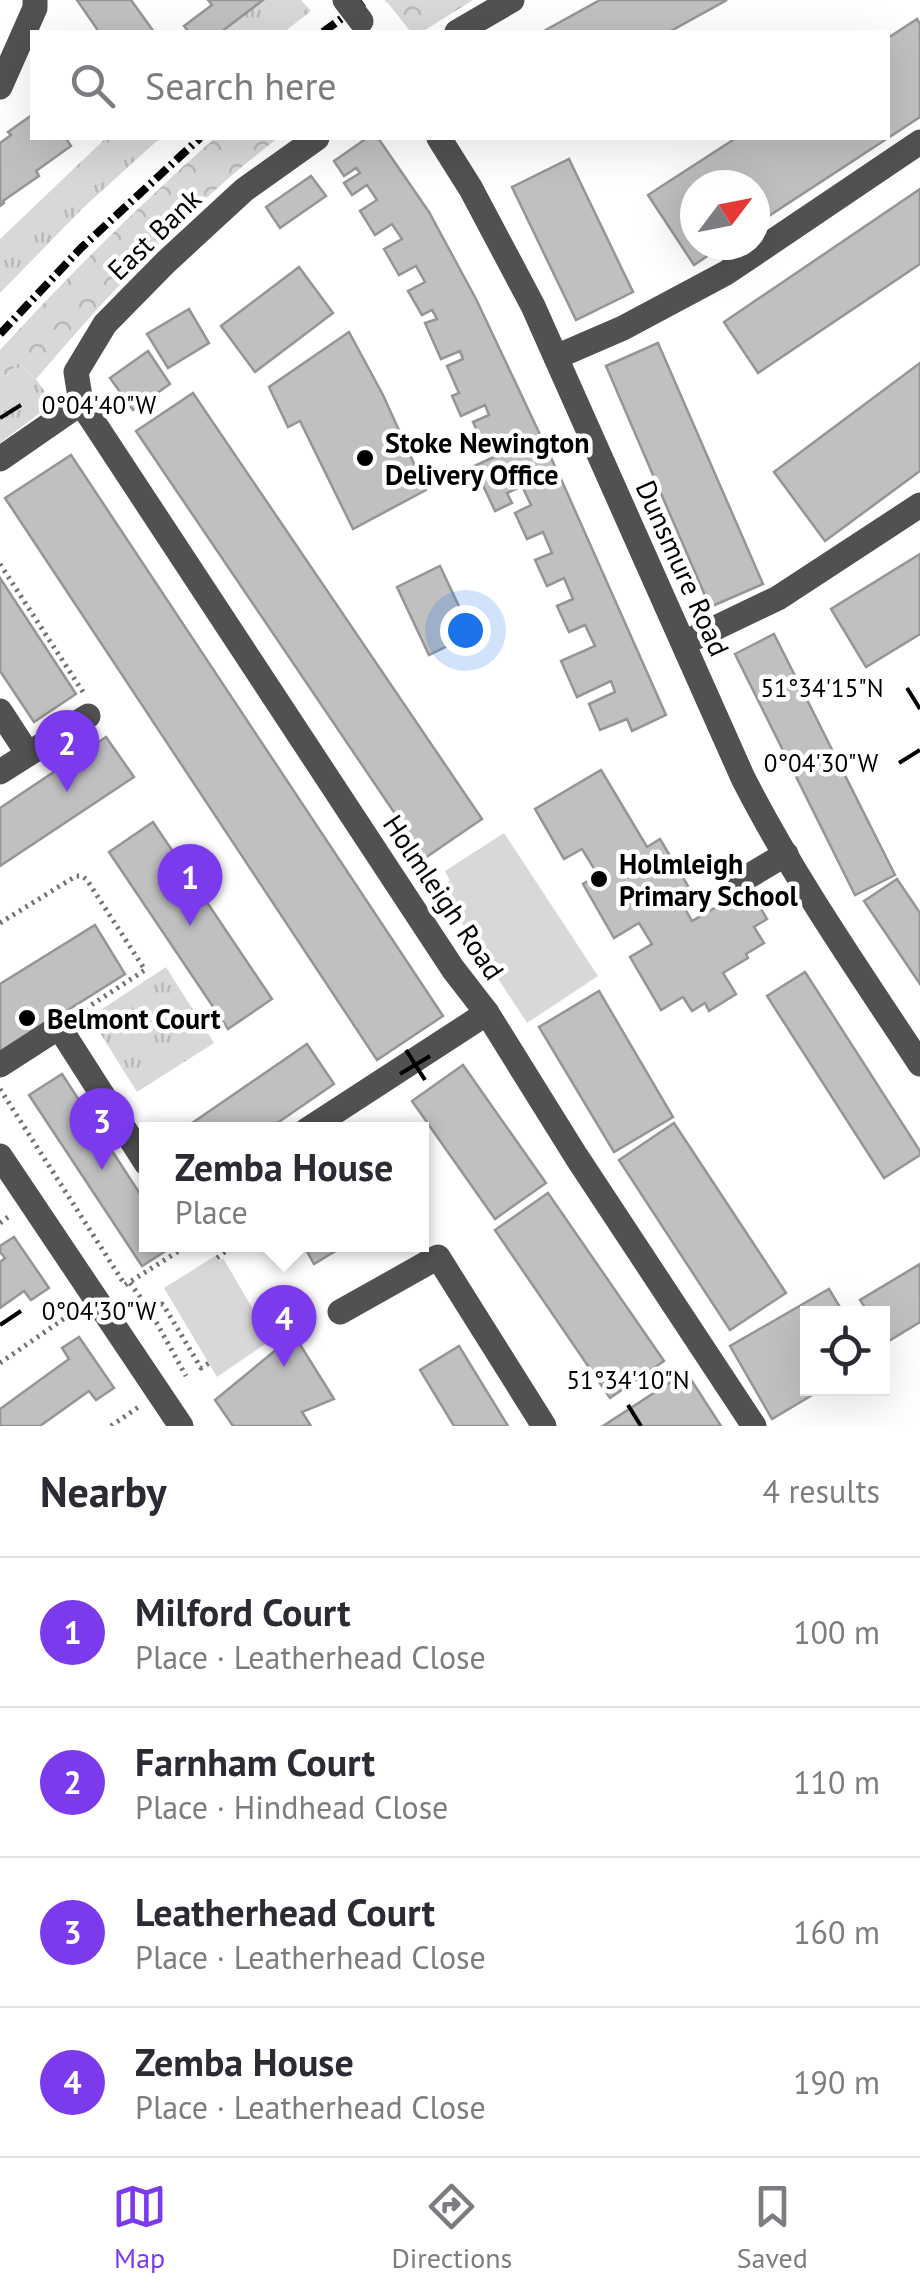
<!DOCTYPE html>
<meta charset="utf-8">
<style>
body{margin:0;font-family:"PT Sans",sans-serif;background:#f2f2f3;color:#2b2b33}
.controls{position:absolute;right:30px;bottom:30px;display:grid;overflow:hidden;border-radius:0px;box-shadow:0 10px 40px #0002}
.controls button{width:90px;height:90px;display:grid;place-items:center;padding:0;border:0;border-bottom:2px solid #e1e1e2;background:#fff;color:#2b2b33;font:50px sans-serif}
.compass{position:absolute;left:680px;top:170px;width:90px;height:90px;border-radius:50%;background:#fff;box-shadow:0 10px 40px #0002;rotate:58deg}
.you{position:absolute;left:465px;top:630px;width:35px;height:35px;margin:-25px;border:8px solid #fff;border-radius:50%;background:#1a73e8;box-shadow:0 0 0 15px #1a73e833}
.badge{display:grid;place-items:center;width:65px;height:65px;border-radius:50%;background:#7c3aed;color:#fff;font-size:32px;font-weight:700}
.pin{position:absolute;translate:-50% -82px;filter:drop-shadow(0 2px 5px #0008)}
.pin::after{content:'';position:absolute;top:52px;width:35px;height:30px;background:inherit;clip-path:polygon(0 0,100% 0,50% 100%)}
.popup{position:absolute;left:139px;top:1122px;width:290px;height:130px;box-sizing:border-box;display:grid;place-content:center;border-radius:0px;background:#fff;filter:drop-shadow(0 2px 8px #0005);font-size:32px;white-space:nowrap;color:#7c7c81}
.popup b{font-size:38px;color:#2b2b33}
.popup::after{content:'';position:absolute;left:50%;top:100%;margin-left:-20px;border:20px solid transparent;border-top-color:#fff}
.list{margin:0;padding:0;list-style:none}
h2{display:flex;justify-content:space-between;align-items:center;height:130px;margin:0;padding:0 40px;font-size:42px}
h2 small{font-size:32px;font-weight:400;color:#7c7c81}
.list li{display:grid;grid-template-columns:65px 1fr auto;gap:30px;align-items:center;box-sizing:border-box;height:150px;padding:0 40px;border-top:2px solid #e1e1e2}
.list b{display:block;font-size:38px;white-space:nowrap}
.list p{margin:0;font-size:32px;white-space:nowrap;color:#7c7c81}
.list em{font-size:32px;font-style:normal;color:#7c7c81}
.icon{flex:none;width:55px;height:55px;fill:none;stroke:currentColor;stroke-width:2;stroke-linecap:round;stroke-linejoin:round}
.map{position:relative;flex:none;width:920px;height:1426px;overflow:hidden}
.search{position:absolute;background:#fff;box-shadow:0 10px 40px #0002;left:30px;right:30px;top:30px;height:110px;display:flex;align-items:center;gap:25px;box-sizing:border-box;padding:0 35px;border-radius:0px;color:#7c7c81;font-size:38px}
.sheet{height:730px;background:#fff}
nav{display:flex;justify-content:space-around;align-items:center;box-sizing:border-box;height:140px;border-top:2px solid #e1e1e2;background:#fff;font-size:28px;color:#7c7c81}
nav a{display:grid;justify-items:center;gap:5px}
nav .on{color:#7c3aed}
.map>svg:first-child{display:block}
.grass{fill:url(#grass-tufts)}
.forest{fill:url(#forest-crowns)}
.garden{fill:#d8d8d8}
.building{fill:#c0c0c0;stroke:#959595;stroke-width:2.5}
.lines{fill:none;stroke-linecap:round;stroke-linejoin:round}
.path{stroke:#737373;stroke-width:5;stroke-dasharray:2.5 5;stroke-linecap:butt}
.minor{stroke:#515151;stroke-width:25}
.rail{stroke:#000;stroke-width:8;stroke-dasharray:15 5 2.5 5;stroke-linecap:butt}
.minor-bridge{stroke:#515151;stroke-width:25}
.ticks{fill:none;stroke:#000;stroke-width:4}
.poi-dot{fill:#000;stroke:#fff;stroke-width:4}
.labels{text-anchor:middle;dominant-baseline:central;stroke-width:9;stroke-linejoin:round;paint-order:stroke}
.street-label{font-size:28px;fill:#000;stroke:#fff}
.poi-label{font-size:28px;font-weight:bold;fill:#000;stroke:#fff;text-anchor:start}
.ticks-label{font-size:25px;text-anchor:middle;fill:#000;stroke:#fff;stroke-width:9;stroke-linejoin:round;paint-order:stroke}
</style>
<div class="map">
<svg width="920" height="1426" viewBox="0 0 920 1426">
<defs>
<pattern id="grass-tufts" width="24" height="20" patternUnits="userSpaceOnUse" patternTransform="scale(2.5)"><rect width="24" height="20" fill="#d8d8d8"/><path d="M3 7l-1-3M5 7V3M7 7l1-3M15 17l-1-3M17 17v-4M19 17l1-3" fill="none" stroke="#b8b8b8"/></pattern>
<pattern id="forest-crowns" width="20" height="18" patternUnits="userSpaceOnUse" patternTransform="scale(2.5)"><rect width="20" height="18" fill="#d8d8d8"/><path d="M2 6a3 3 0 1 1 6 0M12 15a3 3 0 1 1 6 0" fill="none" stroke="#b8b8b8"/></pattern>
</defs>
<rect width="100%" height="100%" fill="#fff"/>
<g class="grass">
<path d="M263,0h38l10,11 -27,21h-63z"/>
<path d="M106,138h54l-77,70 -83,85v-54z"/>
<path d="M18,363l18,16 17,24 -53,40v-72l7,5z"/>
<path d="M166,967l48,76 -77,49 -47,-75z"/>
</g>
<g class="forest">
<path d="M386,0h87l-51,32h-11l-24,-30h-3z"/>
<path d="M215,138h63c-88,67 -170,157 -242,241l-18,-16 -11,13 -7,-5v-21c69,-75 139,-145 215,-212z"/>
</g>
<g class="garden">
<path d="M504,833l94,143 -71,47 -88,-135 11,-7 -5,-10z"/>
<path d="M215,1256l4,5 4,-3 48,82 -54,37 -53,-89z"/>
</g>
<g class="building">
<path d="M77,0h54l23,32h-55z"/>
<path d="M208,0h55l-42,32h-32l-5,-6 28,-21z"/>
<path d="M600,0h127l-58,32h-127z"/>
<path d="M917,19l3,5v93l-165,108v-40h-60v60h29l-30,20 -46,-70 88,-57h152v-100z"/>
<path d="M32,115v23h39l-4,2 4,6 -35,25 3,5 -36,25 1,2 -4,3v-63l11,-8 -3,-3z"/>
<path d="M367,138h11l51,74 47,87 85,180 105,236 -34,16 -5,-12 -27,11 -11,-26 26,-12 -4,-11 -34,16 -16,-36 34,-15 -10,-21 -16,7 -12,-26 16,-7 -9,-21 -17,8 -12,-26 17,-7 -9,-21 -16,7 -12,-26 16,-8 -9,-19 -15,7 5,10 -17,8 -21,-45 33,-15 -1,-2 -5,-8 -16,8 -12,-27 16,-7 -4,-10 -24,11 -9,-20 7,-3 -12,-27 16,-7 -3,-8 -19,8 -16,-36 12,-4 -5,-9 -10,5 -14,-24 17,-9 -9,-16 -17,9 -15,-26 18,-10 -10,-15 -17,11 -15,-24 17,-11 -10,-15 -15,10 -8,-12 16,-10 -4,-5 -12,8 -10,-15z"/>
<path d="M569,159l64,133 -57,28 -64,-133z"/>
<path d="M311,176l15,20 -46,32 -14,-21z"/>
<path d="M920,189v75l-162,109 -34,-51z"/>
<path d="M299,267l34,46 -78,59 -34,-46z"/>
<path d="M189,309l20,34 -41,25 -21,-34z"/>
<path d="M349,332l34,63 43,95 -73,39 -53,-108 -12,6 -19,-40z"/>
<path d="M658,343l105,241 -53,23 -104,-241z"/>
<path d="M148,351l22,33 -37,26 -23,-32z"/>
<path d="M920,363v108l-95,70 -51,-69z"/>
<path d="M193,393l289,426 -57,39 -289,-427z"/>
<path d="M71,455l372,561 -66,44 -372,-562z"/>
<path d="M920,554v80l-54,33 -35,-58z"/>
<path d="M440,566l32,68 -43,21 -32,-68z"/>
<path d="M0,578l76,116 -42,28 -34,-51z"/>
<path d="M774,634l121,241 -40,20 -120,-241z"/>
<path d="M106,737l28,40 -134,89v-58z"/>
<path d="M601,770l46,77 13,-8 31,52 -12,7 13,23 57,-33 18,31 -13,8 10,16 -18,11 2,4 -25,15 13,21 -27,17 -4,-8 -13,8 -9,-14 -22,13 -31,-53 22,-13 -13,-21 -25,15 -31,-54 15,-9 -16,-26 -18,10 -29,-50z"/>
<path d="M153,822l119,177 -44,30 -119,-177z"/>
<path d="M897,879l23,34v71l-56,-83z"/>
<path d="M95,925l30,49 -125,79v-69z"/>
<path d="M805,972l115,179v4l-36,23 -117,-182z"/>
<path d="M599,991l74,126 -59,35 -75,-125z"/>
<path d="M307,1044l27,40 -67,46h-85z"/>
<path d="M463,1065l83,118 -51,36 -83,-118z"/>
<path d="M62,1074l84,129v41l29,1 -33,21 -113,-171z"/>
<path d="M674,1123l112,170 -56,37 -111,-170z"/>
<path d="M548,1193l116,168 -54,37 -115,-168z"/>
<path d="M14,1237l35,51 -18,12 -7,-9 -24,17v-46l5,-4 -5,-6v-6z"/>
<path d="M303,1244h44l-33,20z"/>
<path d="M920,1264v58l-33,20 -5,-6v-22h-13l-9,-14z"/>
<path d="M829,1289l15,25h-36v74h16l-52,31 -42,-73z"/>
<path d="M294,1335l40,64 -32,13 9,14h-78l-18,-26z"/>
<path d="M79,1337l35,51 -18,12 -7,-9 -49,35h-40v-17l69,-50 -7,-11z"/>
<path d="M459,1346l49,80h-54l-34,-56z"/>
<path d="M686,1372l35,54h-118z"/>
</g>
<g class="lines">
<g class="path">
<path d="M0,564l83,128"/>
<path d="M0,923l76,-47h6l5,4 58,90 -66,43"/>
<path d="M0,1089l125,196 65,-41"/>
<path d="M0,1223l11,-8"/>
<path d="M217,1258l18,-14"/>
<path d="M130,1283l19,26 13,-5 2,2 37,62 8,-5"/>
<path d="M149,1309l37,67"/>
<path d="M0,1363l75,-52"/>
<path d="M111,1426l29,-20"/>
</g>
<g class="minor">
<path d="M457,32l55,-32"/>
<path d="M0,87l35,-79v-8"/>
<path d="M317,138l-73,52 -78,72 -61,62 -29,48 5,31 372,566 34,44 89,143 178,270"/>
<path d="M439,138l32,51 62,117 210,472c51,100 116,193 177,286"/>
<path d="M556,357l67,-29 103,-55 194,-131"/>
<path d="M0,459l81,-56"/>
<path d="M684,643l94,-45 142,-93"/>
<path d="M0,711l28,43"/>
<path d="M0,772l88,-56"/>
<path d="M734,885l52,-31"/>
<path d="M0,1065l59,-38 87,136"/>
<path d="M307,1130l180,-117"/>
<path d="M0,1156l181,270"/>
<path d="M340,1312l98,-55 106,169"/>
</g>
<g class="rail">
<path d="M323,32l44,-32"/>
<path d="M0,334l81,-86 119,-110"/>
</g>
<path class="minor-bridge" d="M345,0l16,21"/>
</g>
<path class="ticks" d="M0,418l21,-13M907,688l13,21M899,763l21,-13M406,1050l19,30M400,1074l30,-18M0,1325l21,-14M628,1405l13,21"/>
<g class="poi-dot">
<circle cx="365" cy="458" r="10"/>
<circle cx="599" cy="879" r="10"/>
<circle cx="27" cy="1018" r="10"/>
</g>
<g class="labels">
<g class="street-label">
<text transform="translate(154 234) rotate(-44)">East Bank</text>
<text transform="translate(683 568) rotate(66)">Dunsmure Road</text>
<text transform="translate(444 897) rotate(56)">Holmleigh Road</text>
</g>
<g class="poi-label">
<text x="385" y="442">Stoke Newington<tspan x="385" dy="32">Delivery Office</tspan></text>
<text x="619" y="863">Holmleigh<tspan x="619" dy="32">Primary School</tspan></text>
<text x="47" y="1018">Belmont Court</text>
</g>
</g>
<g class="ticks-label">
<text x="99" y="414">0°04'40"W</text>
<text x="822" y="697">51°34'15"N</text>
<text x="821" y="772">0°04'30"W</text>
<text x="99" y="1320">0°04'30"W</text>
<text x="628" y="1389">51°34'10"N</text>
</g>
</svg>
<div class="controls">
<button><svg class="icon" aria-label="locate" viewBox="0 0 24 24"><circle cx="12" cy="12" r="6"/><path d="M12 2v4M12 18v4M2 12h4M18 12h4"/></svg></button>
</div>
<svg class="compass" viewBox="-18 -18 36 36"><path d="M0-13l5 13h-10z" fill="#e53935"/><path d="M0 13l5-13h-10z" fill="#7c7c81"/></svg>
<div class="you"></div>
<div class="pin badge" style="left:190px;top:926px">1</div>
<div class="pin badge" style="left:67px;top:792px">2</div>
<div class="pin badge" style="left:102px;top:1170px">3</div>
<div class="pin badge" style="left:284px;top:1367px">4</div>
<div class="popup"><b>Zemba House</b>Place</div>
<div class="search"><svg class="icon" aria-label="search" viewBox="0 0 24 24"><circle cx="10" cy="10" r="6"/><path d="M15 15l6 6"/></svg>Search here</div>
</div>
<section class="sheet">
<h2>Nearby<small>4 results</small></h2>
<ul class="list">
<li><span class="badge">1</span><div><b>Milford Court</b><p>Place · Leatherhead Close</p></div><em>100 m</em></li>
<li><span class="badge">2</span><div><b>Farnham Court</b><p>Place · Hindhead Close</p></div><em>110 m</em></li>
<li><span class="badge">3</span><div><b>Leatherhead Court</b><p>Place · Leatherhead Close</p></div><em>160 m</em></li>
<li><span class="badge">4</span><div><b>Zemba House</b><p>Place · Leatherhead Close</p></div><em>190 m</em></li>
</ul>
</section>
<nav>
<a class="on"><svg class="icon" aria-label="map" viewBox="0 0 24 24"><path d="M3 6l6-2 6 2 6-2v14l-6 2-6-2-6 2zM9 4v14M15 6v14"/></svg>Map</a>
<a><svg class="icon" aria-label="directions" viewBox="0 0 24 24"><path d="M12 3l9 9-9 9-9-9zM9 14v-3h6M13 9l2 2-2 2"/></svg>Directions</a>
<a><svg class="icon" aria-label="saved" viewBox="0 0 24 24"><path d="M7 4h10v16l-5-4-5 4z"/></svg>Saved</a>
</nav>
